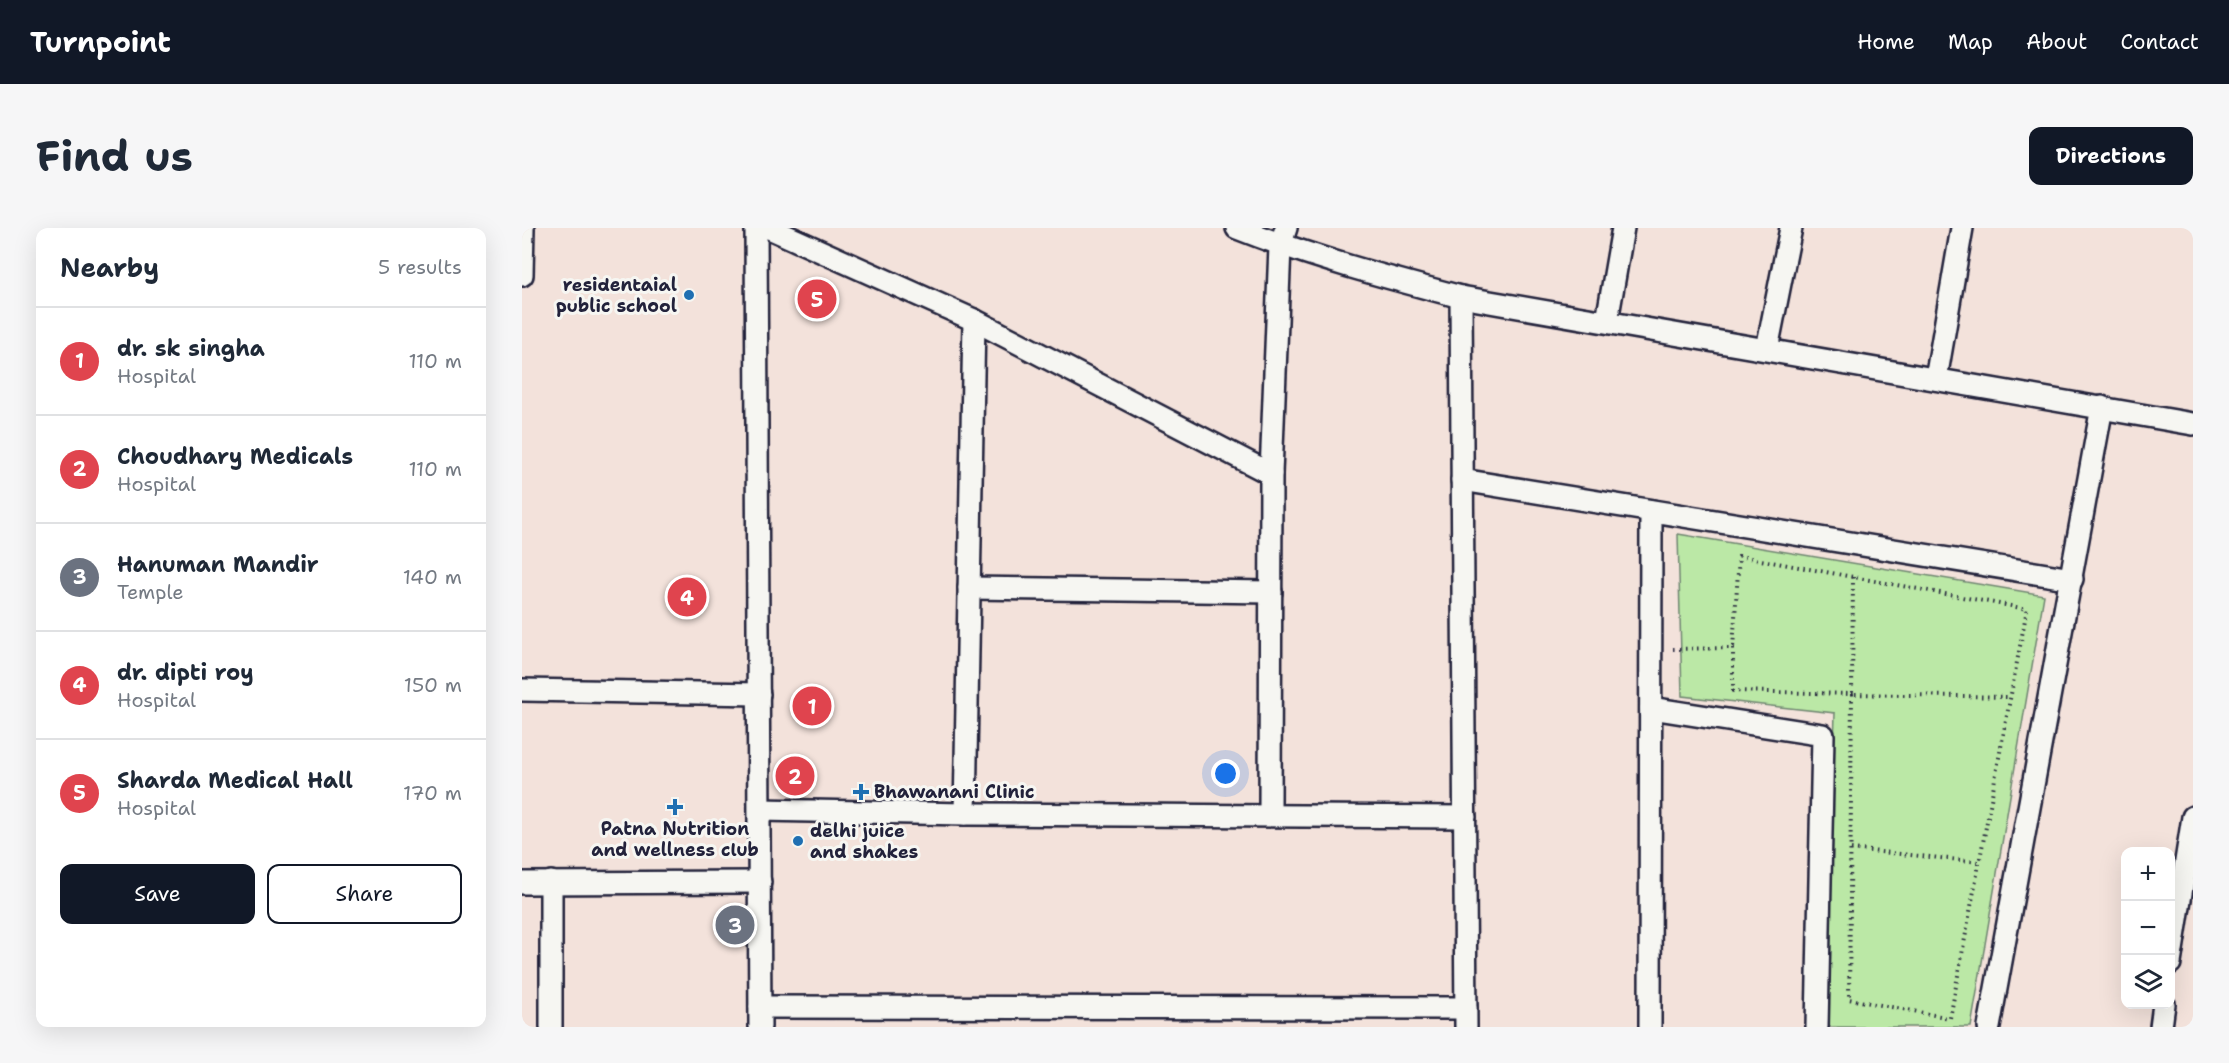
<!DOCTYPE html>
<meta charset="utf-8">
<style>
body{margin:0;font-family:"Shantell Sans",sans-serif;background:#f6f6f7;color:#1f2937}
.controls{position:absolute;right:18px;bottom:18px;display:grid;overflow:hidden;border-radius:12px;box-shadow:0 6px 24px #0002}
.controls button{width:54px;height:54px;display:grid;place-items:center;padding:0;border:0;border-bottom:2px solid #e0e1e3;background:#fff;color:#1f2937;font:30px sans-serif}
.you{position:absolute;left:704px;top:546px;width:21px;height:21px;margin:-15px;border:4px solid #fff;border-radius:50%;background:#1a73e8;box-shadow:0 0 0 9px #1a73e833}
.badge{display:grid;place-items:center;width:39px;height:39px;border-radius:50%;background:#111827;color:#fff;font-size:20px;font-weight:700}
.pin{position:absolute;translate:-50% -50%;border:3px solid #fff;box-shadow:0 2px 6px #0006}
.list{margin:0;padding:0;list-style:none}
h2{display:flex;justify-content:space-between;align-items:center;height:78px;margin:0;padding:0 24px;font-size:26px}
h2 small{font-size:20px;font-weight:400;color:#747a83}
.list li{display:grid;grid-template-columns:39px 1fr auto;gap:18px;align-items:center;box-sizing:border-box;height:108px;padding:0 24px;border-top:2px solid #e0e1e3}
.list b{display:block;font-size:22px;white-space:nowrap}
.list p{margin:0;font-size:20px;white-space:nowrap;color:#747a83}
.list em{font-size:20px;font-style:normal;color:#747a83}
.actions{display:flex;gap:12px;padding:18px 24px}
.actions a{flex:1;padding:14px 0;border:2px solid #111827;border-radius:12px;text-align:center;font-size:21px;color:#111827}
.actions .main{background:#111827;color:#fff}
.icon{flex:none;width:33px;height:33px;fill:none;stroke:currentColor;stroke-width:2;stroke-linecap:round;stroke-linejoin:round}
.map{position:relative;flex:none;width:1671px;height:799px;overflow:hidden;border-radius:12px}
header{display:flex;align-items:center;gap:36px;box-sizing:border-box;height:84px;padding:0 30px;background:#111827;color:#fff}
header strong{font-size:28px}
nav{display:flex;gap:33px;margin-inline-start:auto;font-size:21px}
.intro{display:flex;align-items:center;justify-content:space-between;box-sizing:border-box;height:144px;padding:0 36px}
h1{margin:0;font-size:42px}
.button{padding:15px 27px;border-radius:12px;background:#111827;color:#fff;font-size:21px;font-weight:700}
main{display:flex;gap:36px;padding:0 36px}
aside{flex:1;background:#fff;border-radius:12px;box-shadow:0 6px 24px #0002}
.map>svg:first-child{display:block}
.green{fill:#bbe8a6;stroke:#6e8570;stroke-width:1.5}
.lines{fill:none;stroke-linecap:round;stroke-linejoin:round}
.street-casing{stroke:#22223b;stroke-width:26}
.path{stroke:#22223b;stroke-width:4;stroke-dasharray:1.5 4.5;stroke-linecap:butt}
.street{stroke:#f6f6f2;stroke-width:21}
.poi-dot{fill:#1f6fb2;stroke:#f6f6f2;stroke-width:2}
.labels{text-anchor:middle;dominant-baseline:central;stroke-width:6;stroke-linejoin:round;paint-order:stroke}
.poi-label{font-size:18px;font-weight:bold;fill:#22223b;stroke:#f6f6f2;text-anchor:start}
</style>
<header>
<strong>Turnpoint</strong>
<nav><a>Home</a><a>Map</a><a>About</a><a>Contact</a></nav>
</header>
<div class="intro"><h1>Find us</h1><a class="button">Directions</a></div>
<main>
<aside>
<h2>Nearby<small>5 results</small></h2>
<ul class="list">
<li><span class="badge" style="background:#e0444e">1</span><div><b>dr. sk singha</b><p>Hospital</p></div><em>110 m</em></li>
<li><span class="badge" style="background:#e0444e">2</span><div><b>Choudhary Medicals</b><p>Hospital</p></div><em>110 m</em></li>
<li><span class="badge" style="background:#6b7280">3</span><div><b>Hanuman Mandir</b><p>Temple</p></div><em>140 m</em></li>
<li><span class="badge" style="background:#e0444e">4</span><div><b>dr. dipti roy</b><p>Hospital</p></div><em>150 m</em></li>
<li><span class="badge" style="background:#e0444e">5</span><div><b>Sharda Medical Hall</b><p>Hospital</p></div><em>170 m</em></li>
</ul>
<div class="actions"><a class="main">Save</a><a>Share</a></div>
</aside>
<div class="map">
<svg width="1671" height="799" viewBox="0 0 1671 799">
<rect width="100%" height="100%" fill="#f3e2db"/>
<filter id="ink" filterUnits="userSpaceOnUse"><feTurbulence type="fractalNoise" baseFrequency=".0167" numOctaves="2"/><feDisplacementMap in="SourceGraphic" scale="12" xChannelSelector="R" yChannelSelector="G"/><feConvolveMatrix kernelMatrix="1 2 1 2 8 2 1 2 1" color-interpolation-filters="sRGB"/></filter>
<g filter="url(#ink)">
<path class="green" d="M1156,306l366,61 -73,432h-145l9,-314 -153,-17z"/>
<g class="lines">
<defs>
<g id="street">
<path d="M234,0l4,799"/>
<path d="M247,0l205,92 297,154"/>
<path d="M715,0c73,29 148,49 224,69l732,127"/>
<path d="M0,47l1,-47"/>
<path d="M939,69l5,730"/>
<path d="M1085,93l16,-93"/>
<path d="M1245,121l24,-121"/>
<path d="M1414,151l26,-151"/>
<path d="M940,252l610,99"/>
<path d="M447,360l302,4"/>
<path d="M0,462l237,4"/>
<path d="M1129,480l172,27 -6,292"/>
<path d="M238,582l205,4 500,3"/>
<path d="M443,586l9,-494"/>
<path d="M748,587l1,-341 9,-228 6,-18"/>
<path d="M0,655l238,-1"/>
<path d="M1648,735l23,-146"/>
<path d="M238,779l706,1"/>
<path d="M29,799v-145"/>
<path d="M1128,799l1,-516"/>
<path d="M1467,799l113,-620"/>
<path d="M1639,799l3,-23"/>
</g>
</defs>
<use href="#street" class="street-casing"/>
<g class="path">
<path d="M1331,349l-1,117 159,3"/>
<path d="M1151,421l60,-1v43l119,3 -3,305 101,19 77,-409 -288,-53 -6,92"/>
<path d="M1329,621l129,13"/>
</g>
<use href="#street" class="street"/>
</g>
</g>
<g class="poi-dot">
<circle cx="167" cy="67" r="6"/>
<path d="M336 555h6v6h6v6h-6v6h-6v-6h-6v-6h6z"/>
<path d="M150 570h6v6h6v6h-6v6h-6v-6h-6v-6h6z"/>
<circle cx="276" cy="613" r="6"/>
</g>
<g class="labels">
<g class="poi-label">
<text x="155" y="57" text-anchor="end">residentaial<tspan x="155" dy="21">public school</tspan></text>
<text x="352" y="564">Bhawanani Clinic</text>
<text x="153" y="601" text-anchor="middle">Patna Nutrition<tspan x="153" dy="21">and wellness club</tspan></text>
<text x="288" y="603">delhi juice<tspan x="288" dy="21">and shakes</tspan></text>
</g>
</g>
</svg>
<div class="controls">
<button>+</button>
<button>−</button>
<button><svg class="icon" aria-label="layers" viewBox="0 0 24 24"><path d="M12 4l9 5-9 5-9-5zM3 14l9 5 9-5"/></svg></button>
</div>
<div class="you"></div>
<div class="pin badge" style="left:290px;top:478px;background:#e0444e">1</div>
<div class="pin badge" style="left:273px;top:548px;background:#e0444e">2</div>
<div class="pin badge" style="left:213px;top:697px;background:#6b7280">3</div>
<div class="pin badge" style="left:165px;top:369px;background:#e0444e">4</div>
<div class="pin badge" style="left:295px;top:71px;background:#e0444e">5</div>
</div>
</main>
